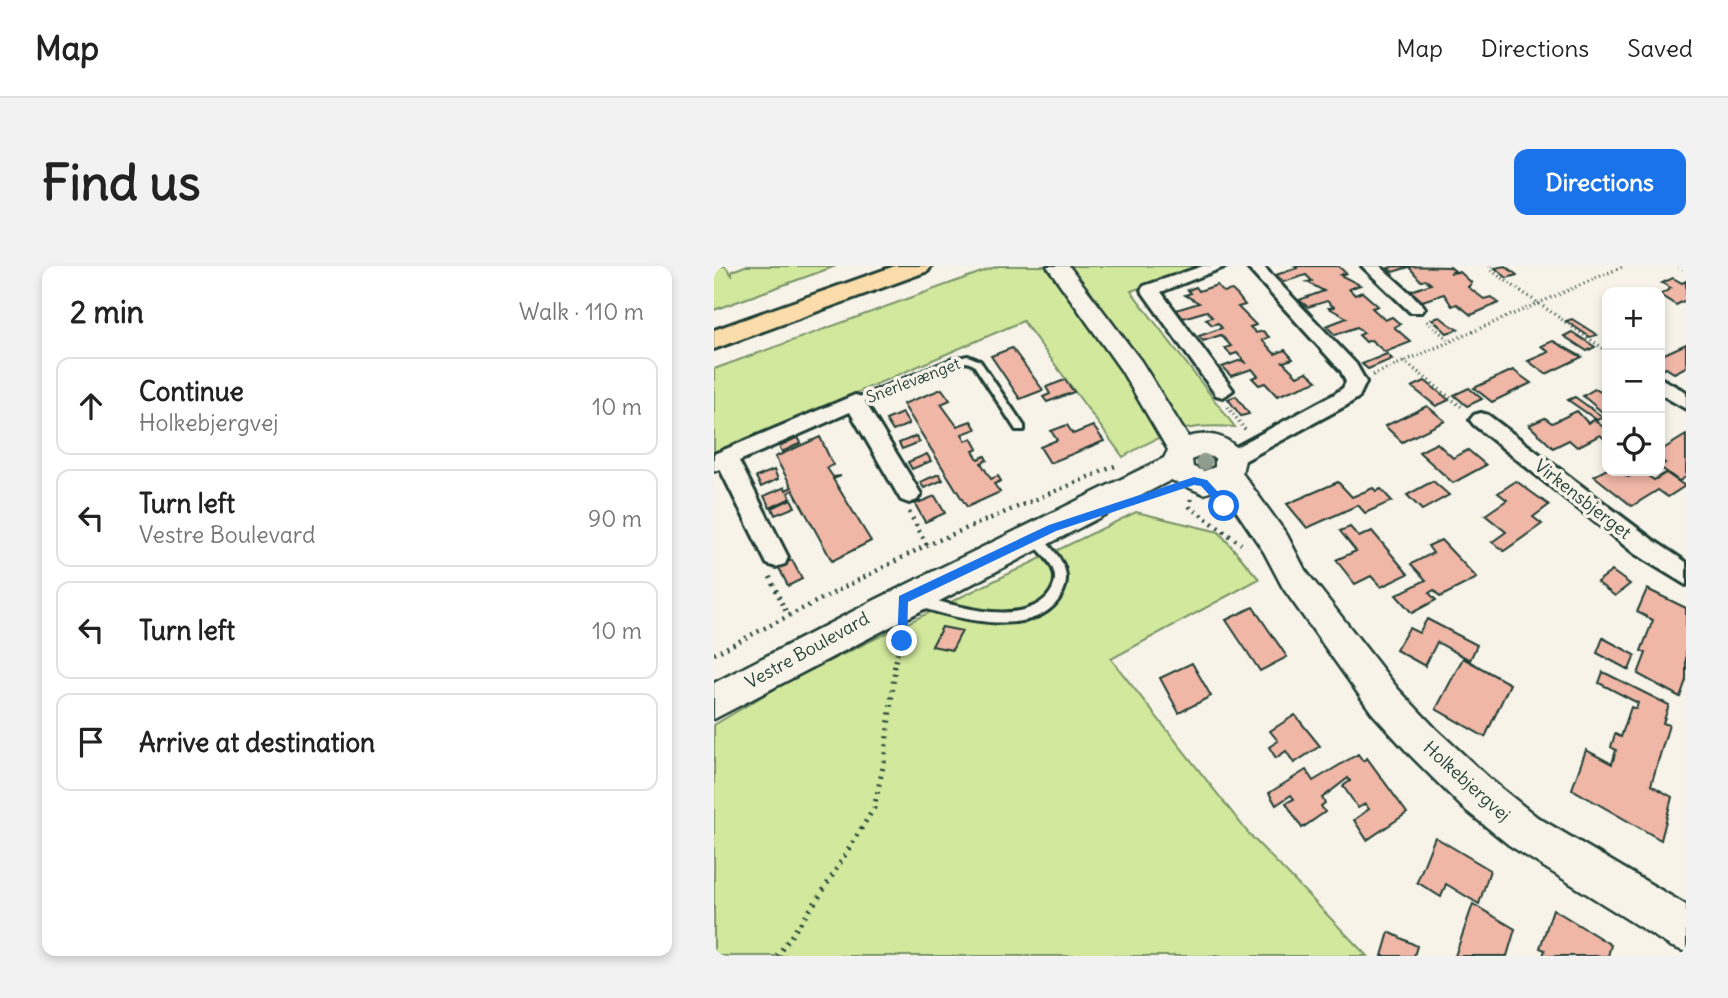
<!DOCTYPE html>
<meta charset="utf-8">
<style>
body{margin:0;font-family:Delius,sans-serif;background:#f2f2f2;color:#222}
.controls{position:absolute;right:21px;top:21px;display:grid;overflow:hidden;border-radius:14px;box-shadow:0 4px 10px #0003}
.controls button{width:63px;height:63px;display:grid;place-items:center;padding:0;border:0;border-bottom:2px solid #e0e0e0;background:#fff;color:#222;font:35px sans-serif}
.stop{position:absolute;width:21px;height:21px;margin:-16px;border:5px solid #1a73e8;border-radius:50%;background:#fff}
.stop.end{background:#1a73e8;border-color:#fff;box-shadow:0 2px 7px #0008}
.list{margin:0;padding:0;list-style:none}
h2{display:flex;justify-content:space-between;align-items:center;height:91px;margin:0;padding:0 28px;font-size:30px}
h2 small{font-size:23px;font-weight:400;color:#767676}
.list li{display:grid;grid-template-columns:46px 1fr auto;gap:21px;align-items:center;box-sizing:border-box;height:98px;margin:0 14px 14px;padding:0 14px;border:2px solid #e0e0e0;border-radius:14px}
.list b{display:block;font-size:26px;white-space:nowrap}
.list p{margin:0;font-size:23px;white-space:nowrap;color:#767676}
.list em{font-size:23px;font-style:normal;color:#767676}
.icon{flex:none;width:38px;height:38px;fill:none;stroke:currentColor;stroke-width:2;stroke-linecap:round;stroke-linejoin:round}
.map{position:relative;flex:none;width:972px;height:690px;overflow:hidden;border-radius:14px}
header{display:flex;align-items:center;gap:42px;box-sizing:border-box;height:98px;padding:0 35px;background:#fff;border-bottom:2px solid #e0e0e0}
header strong{font-size:33px}
nav{display:flex;gap:38px;margin-inline-start:auto;font-size:24px}
.intro{display:flex;align-items:center;justify-content:space-between;box-sizing:border-box;height:168px;padding:0 42px}
h1{margin:0;font-size:49px}
.button{padding:18px 32px;border-radius:14px;background:#1a73e8;color:#fff;font-size:24px;font-weight:700}
main{display:flex;gap:42px;padding:0 42px}
aside{flex:1;background:#fff;border-radius:14px;box-shadow:0 4px 10px #0003}
.map>svg:first-child{display:block}
.green{fill:#d1e89d;stroke:#789268;stroke-width:2}
.building{fill:#f0b7a7;stroke:#1f3d34;stroke-width:2}
.lines{fill:none;stroke-linecap:round;stroke-linejoin:round}
.service-casing{stroke:#1f3d34;stroke-width:6}
.minor-casing{stroke:#1f3d34;stroke-width:6}
.tertiary-casing{stroke:#1f3d34;stroke-width:5}
.motorway-casing{stroke:#1f3d34;stroke-width:6}
.path-far2{stroke:#1f3d34;stroke-width:3.5;stroke-dasharray:1 3.5;stroke-linecap:butt}
.path-far1{stroke:#1f3d34;stroke-width:4.5;stroke-dasharray:2 5;stroke-linecap:butt}
.path{stroke:#1f3d34;stroke-width:5;stroke-dasharray:2 6;stroke-linecap:butt}
.service{fill:#f7f3e8;fill-rule:evenodd}
.minor{fill:#f7f3e8;fill-rule:evenodd}
.tertiary{fill:#f7f3e8;fill-rule:evenodd}
.motorway{fill:#faddab;fill-rule:evenodd}
.tree{fill:#8f9d8e}
.route{fill:#1a73e8}
.labels{text-anchor:middle;dominant-baseline:central;stroke-width:7;stroke-linejoin:round;paint-order:stroke}
.far-street-label{font-size:16px;fill:#1f3d34;stroke:#f7f3e8}
.street-label{font-size:18px;fill:#1f3d34;stroke:#f7f3e8}
</style>
<header>
<strong>Map</strong>
<nav><a>Map</a><a>Directions</a><a>Saved</a></nav>
</header>
<div class="intro"><h1>Find us</h1><a class="button">Directions</a></div>
<main>
<aside>
<h2>2 min<small>Walk · 110 m</small></h2>
<ul class="list">
<li><svg class="icon" aria-label="ahead" viewBox="0 0 24 24"><path d="M12 20V5M6 11l6-6 6 6"/></svg><div><b>Continue</b><p>Holkebjergvej</p></div><em>10 m</em></li>
<li><svg class="icon" aria-label="left" viewBox="0 0 24 24"><path d="M17 20v-9H6M10 6l-5 5 5 5"/></svg><div><b>Turn left</b><p>Vestre Boulevard</p></div><em>90 m</em></li>
<li><svg class="icon" aria-label="left" viewBox="0 0 24 24"><path d="M17 20v-9H6M10 6l-5 5 5 5"/></svg><div><b>Turn left</b></div><em>10 m</em></li>
<li><svg class="icon" aria-label="arrive" viewBox="0 0 24 24"><path d="M6 21V4h12l-3 4 3 4H6"/></svg><div><b>Arrive at destination</b></div></li>
</ul>
</aside>
<div class="map">
<svg width="972" height="690" viewBox="0 0 972 690">
<rect width="100%" height="100%" fill="#f7f3e8"/>
<filter id="ink" filterUnits="userSpaceOnUse"><feTurbulence type="fractalNoise" baseFrequency=".0143" numOctaves="2"/><feDisplacementMap in="SourceGraphic" scale="14" xChannelSelector="R" yChannelSelector="G"/><feConvolveMatrix kernelMatrix="1 2 1 2 8 2 1 2 1" color-interpolation-filters="sRGB"/></filter>
<g filter="url(#ink)">
<g class="green">
<path d="M0,0h11l7,9v-4l13,-5h91l-122,44z"/>
<path d="M284,0h202l-69,25 104,136c-50,-4 -70,5 -112,30l-100,-136 -309,133v-85z"/>
<path d="M422,246l83,20 40,47 -148,80 139,176 117,121h-653v-231l72,-43z"/>
</g>
<g class="building">
<path d="M581,0h43l8,7 -6,2 20,10 -11,4 6,6 7,-3 16,14 -6,2 13,12 7,-3 8,7 -6,3 17,15 -26,10 -14,-12 -5,2 -7,-7 5,-2 -7,-6 -22,8 -9,-9 21,-8 -18,-10 5,-1 -7,-6 -19,6 -9,-7 25,-9 -17,-9 5,-1 -6,-6 -22,7 -8,-7 21,-7z"/>
<path d="M680,0l56,1 5,4 -5,2 10,-1 12,11 -4,4 16,12 7,-2 8,6 -28,12 -14,-11 -5,2 -8,-12 -22,7 -11,-10 20,-7 -5,-4 -5,1 -12,-14 -16,5 -5,-4z"/>
<path d="M791,0l12,9 -10,3 -12,-10z"/>
<path d="M959,12l9,5 4,-2v19l-10,5 -16,-10 11,-7 -9,-5z"/>
<path d="M503,19l6,7 9,-2 6,6 7,9 -7,2 18,18 -6,2 6,6 7,-2 6,6 -7,3 13,14 10,-4 8,9 -10,3 14,14 10,-4 10,9 -40,15 -12,-13 -6,2 -7,-7 6,-2 -6,-7 -21,7 -9,-9 19,-7 6,4 -10,-11 -6,2 -6,-7 6,-2 -10,-11 -18,6 -4,-5 23,-8 -4,-5 -6,2 -6,-6 6,-2 -5,-6 -24,7 -7,-8 23,-7 -14,-8 6,-2 -3,-3 8,-3 3,4z"/>
<path d="M726,51l9,7 9,5 -11,4 -15,-14z"/>
<path d="M858,53l25,16 -7,2 -24,-16z"/>
<path d="M858,66l23,15 -8,4 -23,-15z"/>
<path d="M839,75l29,16 -36,17 -18,-13 21,-9 -8,-6z"/>
<path d="M972,78v23l-12,6 -8,-5 -6,3v-15z"/>
<path d="M298,82l31,42 -23,9 -29,-43z"/>
<path d="M673,88l5,5 -24,10 -6,-5z"/>
<path d="M799,104l18,13 -39,19 -18,-14z"/>
<path d="M351,114l9,12 -27,10 -4,-5 7,-3 -4,-7z"/>
<path d="M711,115l24,19 -13,6 -24,-19z"/>
<path d="M755,122l13,11 -15,7 -13,-11z"/>
<path d="M228,123l8,11 -9,4 16,22 14,-5 5,8 -14,5 4,7 6,-3 6,11 -5,2 5,8 7,-3 2,4 -6,3 10,16 7,-3 3,5 -7,3 6,8 -33,15 -64,-103z"/>
<path d="M881,123l12,6v21l-24,-20z"/>
<path d="M522,130l13,18 -8,2 -13,-17z"/>
<path d="M861,131l28,20 -6,3 -29,-20z"/>
<path d="M713,140l18,15 -43,21 -17,-16z"/>
<path d="M863,145l11,12 6,-3 13,10v11l-7,-6 -23,12 -8,-7 -16,8 -24,-23 16,-7 7,5z"/>
<path d="M188,147l7,11 -16,7 -7,-11z"/>
<path d="M353,159l6,9 20,-8 11,15 -54,22 -10,-16 17,-7 -6,-9z"/>
<path d="M972,169v42l-7,4 -19,-14 5,-4 -5,-4v-8z"/>
<path d="M202,170l4,6 -18,7 -3,-6z"/>
<path d="M84,171l3,6 -19,9 -3,-6z"/>
<path d="M106,171l13,28 -6,3 6,9 8,-1 -8,3 38,62 -39,20 -39,-71 -5,3 3,5 -21,10 -6,-12 21,-9 1,3 6,-3 -17,-30z"/>
<path d="M723,177l16,15 15,-8 18,15 -33,18 -34,-31z"/>
<path d="M213,188l4,7 -19,8 -4,-7z"/>
<path d="M893,203l12,2 9,6 13,-6 13,9 12,-7 19,13 -17,11 -10,-7 -26,16 -38,-30z"/>
<path d="M60,204l4,9 -17,8 -5,-10z"/>
<path d="M225,208l4,6 -19,8 -4,-6z"/>
<path d="M719,215l16,14 -27,15 -15,-15z"/>
<path d="M802,215l33,24 -16,12 9,7 -38,27 -12,-9 14,-10 -21,-17 22,-15 -9,-7z"/>
<path d="M624,216l14,15 21,-9 3,3 5,-2 11,12 -27,12 -7,-8 -51,23 -20,-24z"/>
<path d="M221,230l10,17 -20,9 -10,-18z"/>
<path d="M77,233l4,8 -20,8 -3,-7z"/>
<path d="M636,261l9,10 13,-6 36,43 -27,13 -10,-11 -16,8 -19,-24 20,-9 -16,-20z"/>
<path d="M727,274l36,38 -37,19 -6,-7 -5,3 7,7 -24,13 -16,-18 30,-15 -15,-16 22,-11 -5,-7z"/>
<path d="M78,294l10,19 -14,7 -10,-20z"/>
<path d="M898,305l18,13 -15,12 -18,-14z"/>
<path d="M933,323l39,19v72l-6,17 -42,-23 8,-21 -5,-2 12,-31 -16,-8z"/>
<path d="M539,341l34,50 -27,14 -34,-51z"/>
<path d="M713,353l50,26 -7,15 -33,-18 -12,24 -29,-16 13,-22 10,5z"/>
<path d="M228,361l20,4 -10,19 -20,-4z"/>
<path d="M889,372l32,17 -6,15 -32,-17z"/>
<path d="M749,392l47,26 -25,53 -49,-28z"/>
<path d="M478,397l19,33 -32,17 -19,-35z"/>
<path d="M889,406l66,33 -6,18 6,2 -18,60 21,12 -11,43 -89,-51 14,-39 26,14 4,-14 -5,-3 4,-13 6,3 10,-30 5,2 2,-6 -39,-20z"/>
<path d="M581,449l25,31 -26,17 -8,-12 -10,7 -7,-11 9,-6 -8,-10z"/>
<path d="M644,488l5,7 4,-3 40,55 -40,27 -13,-20 15,-11 -4,-5 -7,4 -15,-22 7,-5 -2,-3 -26,20 3,5 -4,3 4,6 -23,16 -16,-25 8,-4 -3,-4 -15,10 -7,-12 37,-23 7,11z"/>
<path d="M721,571l55,33 -11,34 -33,-20 -5,13 -24,-15z"/>
<path d="M759,638l42,25 -8,27h-52z"/>
<path d="M839,643l58,36 -3,11h-65l2,-6 -5,-2z"/>
<path d="M675,666l28,14 -3,10h-32z"/>
</g>
<g class="lines">
<defs>
<g id="service">
<path d="M254,90l12,5 44,65v4h-8l-42,-65 -7,-3 -9,2 -100,40 -3,1 -5,-3 2,-2 101,-41z"/>
<path d="M320,267l4,1c16,16 37,35 24,60 -25,48 -108,24 -149,11l-2,-4 2,-4 4,-1c37,8 99,32 130,1 6,-7 10,-16 7,-25 -4,-14 -18,-23 -26,-35z"/>
</g>
<g id="minor">
<path d="M489,0h24l-66,26 72,98 -10,7 -7,-2 -75,-105 3,-4z"/>
<path d="M532,0h17l93,98 10,18 -7,15 -12,8 -116,63 -8,-2 -3,-6 3,-6 110,-59 10,-7 3,-6 -5,-11z"/>
<path d="M648,0h18l42,38 3,4 -3,4h-12z"/>
<path d="M946,112l26,14v17l-26,-15z"/>
<path d="M141,129l7,2 59,97 -4,6 -8,3 -8,-3 -51,-88 -111,49 49,96 -3,7 -9,3 -9,-3 -47,-95 -6,2v-17z"/>
<path d="M767,147l7,2 165,125 33,22v23l-51,-31 -161,-129 -4,-5 4,-5z"/>
</g>
<path id="tertiary" d="M333,0h22l72,95 47,76c24,-7 45,0 57,23l-3,13 45,62 18,35 93,119 38,40 55,51 46,37 149,88v47l-16,-6 -161,-101 -46,-37 -53,-53 -38,-42 -89,-125 -19,-36 -43,-64 -17,6 -33,-14 -457,239v-36l161,-83 289,-142 4,-8 -47,-80zM489,188l12,4v9l-11,4 -11,-4 -1,-7z"/>
<path id="motorway" d="M181,0h36l-3,5 -214,78v-19z"/>
</defs>
<use href="#service" class="service-casing"/>
<use href="#minor" class="minor-casing"/>
<use href="#tertiary" class="tertiary-casing"/>
<use href="#motorway" class="motorway-casing"/>
<g class="path-far2">
<path d="M776,0l2,5 115,80"/>
<path d="M965,0l7,4"/>
<path d="M713,55l23,20"/>
<path d="M690,95l59,47"/>
<path d="M659,109l251,-109"/>
<path d="M514,141l18,24"/>
</g>
<g class="path-far1">
<path d="M477,233l-1,8 51,37"/>
<path d="M195,246l18,33"/>
<path d="M56,311l17,37"/>
<path d="M0,388l213,-109 188,-79"/>
<path d="M180,402l8,-33"/>
</g>
<path class="path" d="M63,690l44,-62 53,-86 10,-46 11,-95"/>
<use href="#service" class="service"/>
<use href="#minor" class="minor"/>
<use href="#tertiary" class="tertiary"/>
<use href="#motorway" class="motorway"/>
</g>
<circle class="tree" cx="490" cy="196" r="8"/>
</g>
<path class="route" d="M480,211l13,3 21,23v5h-7l-20,-22 -7,-1 -138,46 -148,71 -1,39 -5,5 -5,-1 2,-49 150,-71z"/>
<g class="labels">
<g class="far-street-label">
<text transform="translate(199 114) rotate(-21)">Snerlevænget</text>
</g>
<g class="street-label">
<text transform="translate(869 233) rotate(38)">Virkensbjerget</text>
<text transform="translate(93 384) rotate(-29)">Vestre Boulevard</text>
<text transform="translate(753 515) rotate(42)">Holkebjergvej</text>
</g>
</g>
</svg>
<div class="controls">
<button>+</button>
<button>−</button>
<button><svg class="icon" aria-label="locate" viewBox="0 0 24 24"><circle cx="12" cy="12" r="6"/><path d="M12 2v4M12 18v4M2 12h4M18 12h4"/></svg></button>
</div>
<div class="stop" style="left:510px;top:240px"></div>
<div class="stop end" style="left:188px;top:375px"></div>
</div>
</main>
